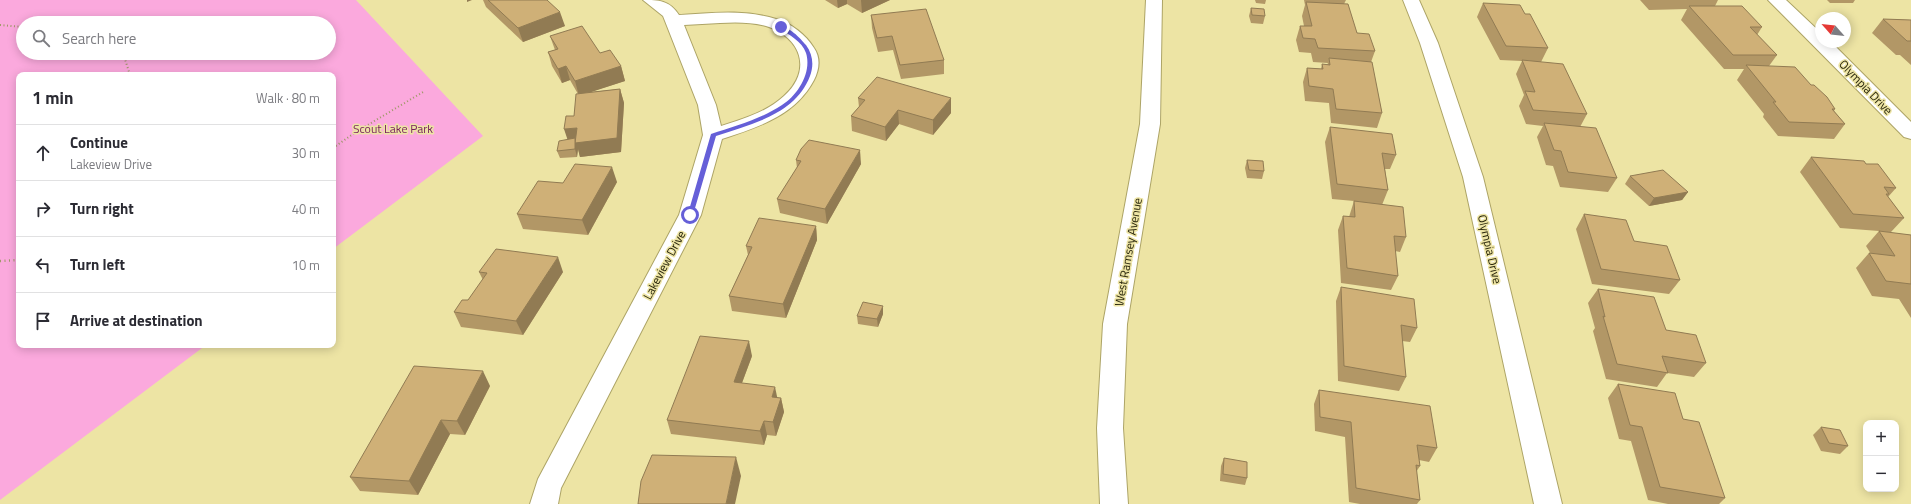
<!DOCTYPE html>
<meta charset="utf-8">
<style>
body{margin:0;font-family:"Titillium Web",sans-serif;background:#f2f2f3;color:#2b2b33}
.controls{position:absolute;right:12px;bottom:12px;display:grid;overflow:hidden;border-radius:8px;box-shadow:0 2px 10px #0003}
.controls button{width:36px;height:36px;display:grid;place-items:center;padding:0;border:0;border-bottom:1px solid #e1e1e2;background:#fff;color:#2b2b33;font:20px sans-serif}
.compass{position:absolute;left:1815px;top:12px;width:36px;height:36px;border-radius:50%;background:#fff;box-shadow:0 2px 10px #0003;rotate:297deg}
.stop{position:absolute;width:12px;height:12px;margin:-9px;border:3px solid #655fd8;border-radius:50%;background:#fff}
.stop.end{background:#655fd8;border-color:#fff;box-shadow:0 1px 4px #0008}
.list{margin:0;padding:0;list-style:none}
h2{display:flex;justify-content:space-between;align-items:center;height:52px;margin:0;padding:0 16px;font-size:17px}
h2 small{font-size:13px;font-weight:400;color:#7c7c81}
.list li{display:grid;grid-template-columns:26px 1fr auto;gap:12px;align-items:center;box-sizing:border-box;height:56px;padding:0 16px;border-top:1px solid #e1e1e2}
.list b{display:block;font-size:15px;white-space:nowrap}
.list p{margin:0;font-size:13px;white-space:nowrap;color:#7c7c81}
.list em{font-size:13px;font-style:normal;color:#7c7c81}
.icon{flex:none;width:22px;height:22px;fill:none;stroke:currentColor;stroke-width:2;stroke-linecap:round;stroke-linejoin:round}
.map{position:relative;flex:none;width:1911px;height:504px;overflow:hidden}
.search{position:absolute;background:#fff;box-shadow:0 2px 10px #0003;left:16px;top:16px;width:320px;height:44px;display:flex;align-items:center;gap:10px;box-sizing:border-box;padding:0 14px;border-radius:22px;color:#7c7c81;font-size:15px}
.panel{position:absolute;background:#fff;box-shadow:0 2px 10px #0003;left:16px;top:72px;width:320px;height:276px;border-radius:8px}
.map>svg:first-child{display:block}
.green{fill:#fba9dd;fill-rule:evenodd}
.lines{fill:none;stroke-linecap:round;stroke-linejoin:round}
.minor-casing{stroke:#ada466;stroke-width:2}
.tertiary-casing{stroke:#ada466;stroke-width:2}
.path-far1{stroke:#9f9867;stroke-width:2;stroke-dasharray:1 2.5;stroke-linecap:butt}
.path{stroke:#9f9867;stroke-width:2.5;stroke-dasharray:1 3.5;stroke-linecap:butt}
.minor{fill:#fff;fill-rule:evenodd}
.tertiary{fill:#fff;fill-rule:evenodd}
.wall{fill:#b29766}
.shaded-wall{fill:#917b53}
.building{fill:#cfb077;stroke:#917b53}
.route{fill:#655fd8}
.labels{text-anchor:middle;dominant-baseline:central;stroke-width:3;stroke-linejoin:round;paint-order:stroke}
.street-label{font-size:12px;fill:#29260c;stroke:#ede4a4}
.park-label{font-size:12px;fill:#751c5d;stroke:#ede4a4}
</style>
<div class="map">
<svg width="1911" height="504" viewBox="0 0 1911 504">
<rect width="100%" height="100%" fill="#ede4a4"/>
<path class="green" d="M0,0h356l127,136 -150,113v-174h-314v270h187l-206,155zM23,23h306v30h-306z"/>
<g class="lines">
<defs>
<g id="minor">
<path d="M643,0c16,0 26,0 36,15 33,-2 65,-6 97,4 15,4 30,16 38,29 7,10 5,22 0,32 -19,36 -56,47 -92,59l-21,76 -140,273 -3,16h-28l8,-25 141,-264 24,-80 -5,-30 -33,-84 -2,-5zM720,23c15,-1 31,-1 46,3 35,11 47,44 18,70 -17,16 -41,23 -63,30l-5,-21 -32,-80z"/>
<path d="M1403,0h16l19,43 45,134 79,327h-28l-71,-327 -43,-134z"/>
<path d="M1768,0h18l35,33v9h10l80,80v17l-7,-2z"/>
</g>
<path id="tertiary" d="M1146,0h16l-2,124 -33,200 -4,104 5,76h-28l-3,-76 6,-104 37,-200z"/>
</defs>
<use href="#minor" class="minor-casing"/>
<use href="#tertiary" class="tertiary-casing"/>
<g class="path-far1">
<path d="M0,25l23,2"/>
<path d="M119,53l5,3 6,19"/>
<path d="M333,148l23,-16 67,-40"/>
</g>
<path class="path" d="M0,261l19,-1"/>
<use href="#minor" class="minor"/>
<use href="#tertiary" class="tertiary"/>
</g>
<g class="wall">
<path d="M483,0h64l18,26 -42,16 -37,-35z"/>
<path d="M825,0h65l-28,13 -15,-9 -9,4z"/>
<path d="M1255,0h11l-1,4 -9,-1z"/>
<path d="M1304,0h42l-2,4 13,29 18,18 -4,11 11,51 -5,15 -46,-5 -2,-20 -24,-2 -2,-19 4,-14 14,1 1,-5 5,1 1,-2 -15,-1 -2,-9 -12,-1 -3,-12 4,-14h4l-2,-10 3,-11z"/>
<path d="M1640,0h78l-3,6 47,21 -5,8 20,20 -8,11 42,19 24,24 -1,2 11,13 -11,15 -56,-3 -15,-19 1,-3 -27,-34 7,-11h-20l-43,-49 6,-11 -38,1z"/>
<path d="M1827,0h28l-2,3h-23z"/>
<path d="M1483,3l42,11 23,34 -7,14 46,52 -7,13 37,51 -9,14 -48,-5 -7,-21 -7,-1 -9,-28 6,-11 -17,-2 -7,-18 5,-11 -8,-21 6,-13 -22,-1 -23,-43z"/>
<path d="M1251,8l14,8 -2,8 -12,-1 -2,-7z"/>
<path d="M871,15l73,45v14l-43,5 -8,-29 -15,2 -6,-24z"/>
<path d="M1883,19l28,1v45l-11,-10h-4l-24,-22z"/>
<path d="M550,36l50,17 21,13 4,15 -35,11 30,-3 4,14 -3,49 -41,5 -2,-8 -1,8 -17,1 -3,-7 11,-12 6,-23 4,-22 -8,-14 -8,3 -10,-17 -4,-14 7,-2z"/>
<path d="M858,98l93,15 -18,22 -34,-11 -13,17 -34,-10 -1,-15 8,-9z"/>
<path d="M1330,127l66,28 -6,14h-5l3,21 -6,15 24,32 -6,15 -5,-1 3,25 -7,14 -50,-7 -3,-53 5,-14 6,1 5,-16 -22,-2 -7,-57z"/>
<path d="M1811,157l55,7 30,24 -8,9 16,21 -13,14h-11l31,3v83l-12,-19 -27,-3 -16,-28 13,-15 2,1 -5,-8 13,-15 -39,-3 -40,-56z"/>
<path d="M796,160l65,4 -34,60 -47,-11 -3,-14 20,-31z"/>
<path d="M1247,160l17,11 -2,8 -15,-1 -2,-10z"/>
<path d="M1630,176l58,16 -6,8 -33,6 -24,-22z"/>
<path d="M617,182l-29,53 -65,-6 -6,-15 46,-31z"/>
<path d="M1584,214l50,27 46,39 -11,14 -77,-10 -16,-55z"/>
<path d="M816,226l1,14 -31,78 -54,-7 -3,-15 19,-41 -2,-9z"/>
<path d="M479,272h84l-40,63 -62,-8 -7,-15 14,-12 15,-20z"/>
<path d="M1341,287l76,41 -7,14 -8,-1 4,36 -7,14 -61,-10 -2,-80z"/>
<path d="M1598,289l68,41 40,33 -12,14 -27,-4 -10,14 -51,-8 -13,-48 2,-3 -7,-25z"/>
<path d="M883,314l-5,13 -20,-3 -1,-8z"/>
<path d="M752,356l-10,27 36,15h3l3,14 -8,24 -9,-1 -3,10 -93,-11 -4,-14z"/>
<path d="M1618,384l65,35 42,79 -6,6h-51l-20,-4 -17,-59 -12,-2 -11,-41z"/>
<path d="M490,386l-25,49 -15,-1 -32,61 -58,-4 -10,-14z"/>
<path d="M1319,390l118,58 -8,14 -10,-2 1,6 -4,6 4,28 -3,4h-57l-11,-2 -4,-65 -30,-6 -1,-27z"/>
<path d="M1821,427l27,19 -8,8 -19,-3 -8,-16z"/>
<path d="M1224,458l23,20 -2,7 -25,-4 1,-15z"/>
</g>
<g class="shaded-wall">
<path d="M467,0h5l-5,2z"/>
<path d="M837,0h10v4l-9,4z"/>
<path d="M861,0h29l-28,13z"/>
<path d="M560,12l5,14 -42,16 -5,-14z"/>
<path d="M566,66l4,14 -8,3 -4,-14z"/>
<path d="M621,66l4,15 -46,15 -4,-15z"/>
<path d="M620,89l4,14 -3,49 -41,5 -2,-8 -1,8 -2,-8 -6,-5 -5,-15 13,-1z"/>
<path d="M951,98v15l-18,22v-15z"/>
<path d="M898,110l1,14 -13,17 -1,-14z"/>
<path d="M860,150l1,14 -34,60 -2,-15z"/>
<path d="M612,167l5,15 -29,53 -6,-15z"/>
<path d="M1688,192l-6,8 -33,6 5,-8z"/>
<path d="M816,226l1,14 -31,78 -3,-14z"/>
<path d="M558,257l5,15 -40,63 -7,-14z"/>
<path d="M883,306v8l-5,13 -1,-8z"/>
<path d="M749,341l3,15 -15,40 -3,-14z"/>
<path d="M483,371l7,15 -25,49 -8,-14z"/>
<path d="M775,387l3,14 -6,-4z"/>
<path d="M781,398l3,14 -8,24 -3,-14z"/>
<path d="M441,420l9,14 -32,61 -9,-14z"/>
<path d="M764,421l3,14 -3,10 -4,-14z"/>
<path d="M736,457l5,19 -6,28h-9z"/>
</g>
<g class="building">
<path d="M488,0h59l13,12 -42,16z"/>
<path d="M1306,2l42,2 9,29 12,1 6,17 -57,-3 -3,-9 -12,-1 -3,-12h12z"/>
<path d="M1483,3l37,2 5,9h5l18,34 -42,-2z"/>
<path d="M1689,6h53l20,21h-12l27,28h-44z"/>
<path d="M1251,8l13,1 1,7 -13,-1z"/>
<path d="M926,9l18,51 -44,5 -8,-29 -15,2 -6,-23z"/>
<path d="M1883,19l28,1v21h-4z"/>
<path d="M582,26l18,27 10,-3 11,16 -46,15 -9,-15 -8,3 -10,-17 10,-3 -8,-13z"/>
<path d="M1329,58l43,4 10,51 -46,-4 -3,-20 -24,-3 -2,-18 16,1 -1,-5 8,1z"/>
<path d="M1522,60l41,4 24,50 -54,-4 -8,-19 10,1z"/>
<path d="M1746,65l49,2 16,18h3l13,12 8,12h-3l13,15 -56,-2 -16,-20h3z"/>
<path d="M877,77l74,21 -18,22 -35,-10 -13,17 -34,-11 14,-16 -7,-2z"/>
<path d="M620,89l-3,49 -42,5 2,-15 -13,1 2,-13h8l2,-22z"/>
<path d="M1544,123l52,5 21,50 -49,-6 -7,-21 -7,-1z"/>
<path d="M1330,127l62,7 4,21 -14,-2 6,37 -51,-6z"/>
<path d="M575,138v11l-18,2 2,-10z"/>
<path d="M809,140l51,10 -35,59 -48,-10 24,-38 -5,-1 5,-11z"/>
<path d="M1811,157l53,4 2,3h12l18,24 -12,-1 5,7h-3l18,24 -51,-4z"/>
<path d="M1247,160l16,1 1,10 -15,-1z"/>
<path d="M575,164l37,3 -30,53 -65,-6 21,-33 25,2z"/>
<path d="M1663,170l25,22 -34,6 -24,-22z"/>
<path d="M1354,201l49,6 3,30 -12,-1 4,40 -51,-8 -4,-52 12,1z"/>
<path d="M1584,214l42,6 8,21 33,5 13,34 -79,-11z"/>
<path d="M759,218l57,8 -33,78 -54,-8 23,-49 -6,-1z"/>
<path d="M1879,231l32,4v49l-25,-3 -17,-28 26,3z"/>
<path d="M496,249l62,8 -42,64 -62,-9 8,-12h6l19,-27 -8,-1z"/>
<path d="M1341,287l73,12 3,29 -16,-3 5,52 -62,-11z"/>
<path d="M1598,289l56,8 12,33 30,5 10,28 -44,-7 6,17 -51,-9 -14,-48 2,1z"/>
<path d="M863,302l20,4 -6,13 -20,-3z"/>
<path d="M700,336l49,5 -15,41 41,5 -3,10 9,1 -8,24 -9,-1 -4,10 -93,-11z"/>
<path d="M414,366l69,5 -26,50 -16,-1 -32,61 -59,-4z"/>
<path d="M1618,384l57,9 8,26 16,3 26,76 -65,-11 -18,-60 -12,-2z"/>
<path d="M1319,390l111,16 7,42 -20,-3 3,21 -4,-1 4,35 -64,-12 -5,-66 -31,-5z"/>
<path d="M1821,427l19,3 8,16 -19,-3z"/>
<path d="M652,455l84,2 -10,47h-88l3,-23z"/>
<path d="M1224,458l23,4v16l-24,-4z"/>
</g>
<path class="route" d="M779,26c10,0 21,12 27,19 7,10 8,20 4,31 -15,39 -59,48 -94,60l-23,79 -6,2 24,-83c24,-8 50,-15 71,-29 16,-10 30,-33 24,-52 -4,-12 -17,-18 -27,-25z"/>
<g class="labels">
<g class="street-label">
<text transform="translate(1866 87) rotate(46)">Olympia Drive</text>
<text transform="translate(1490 249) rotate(77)">Olympia Drive</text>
<text transform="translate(1128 252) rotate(-80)">West Ramsey Avenue</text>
<text transform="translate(664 265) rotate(-62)">Lakeview Drive</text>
</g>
<g class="park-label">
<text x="393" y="128">Scout Lake Park</text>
</g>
</g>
</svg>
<div class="controls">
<button>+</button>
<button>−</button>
</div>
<svg class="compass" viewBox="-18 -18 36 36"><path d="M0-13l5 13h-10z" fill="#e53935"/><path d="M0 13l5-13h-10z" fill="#7c7c81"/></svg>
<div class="stop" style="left:690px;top:215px"></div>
<div class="stop end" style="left:781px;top:27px"></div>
<div class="search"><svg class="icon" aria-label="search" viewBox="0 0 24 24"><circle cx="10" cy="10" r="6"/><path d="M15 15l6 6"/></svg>Search here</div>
<section class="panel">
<h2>1 min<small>Walk · 80 m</small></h2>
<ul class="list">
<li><svg class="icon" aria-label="ahead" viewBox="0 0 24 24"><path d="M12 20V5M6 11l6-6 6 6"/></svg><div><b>Continue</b><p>Lakeview Drive</p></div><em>30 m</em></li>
<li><svg class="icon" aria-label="right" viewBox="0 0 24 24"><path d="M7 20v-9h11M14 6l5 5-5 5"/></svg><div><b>Turn right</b></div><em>40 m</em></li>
<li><svg class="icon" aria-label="left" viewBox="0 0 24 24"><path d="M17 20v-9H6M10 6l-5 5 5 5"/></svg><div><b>Turn left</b></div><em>10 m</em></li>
<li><svg class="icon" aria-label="arrive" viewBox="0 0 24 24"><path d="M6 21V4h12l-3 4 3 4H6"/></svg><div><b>Arrive at destination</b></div></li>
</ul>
</section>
</div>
